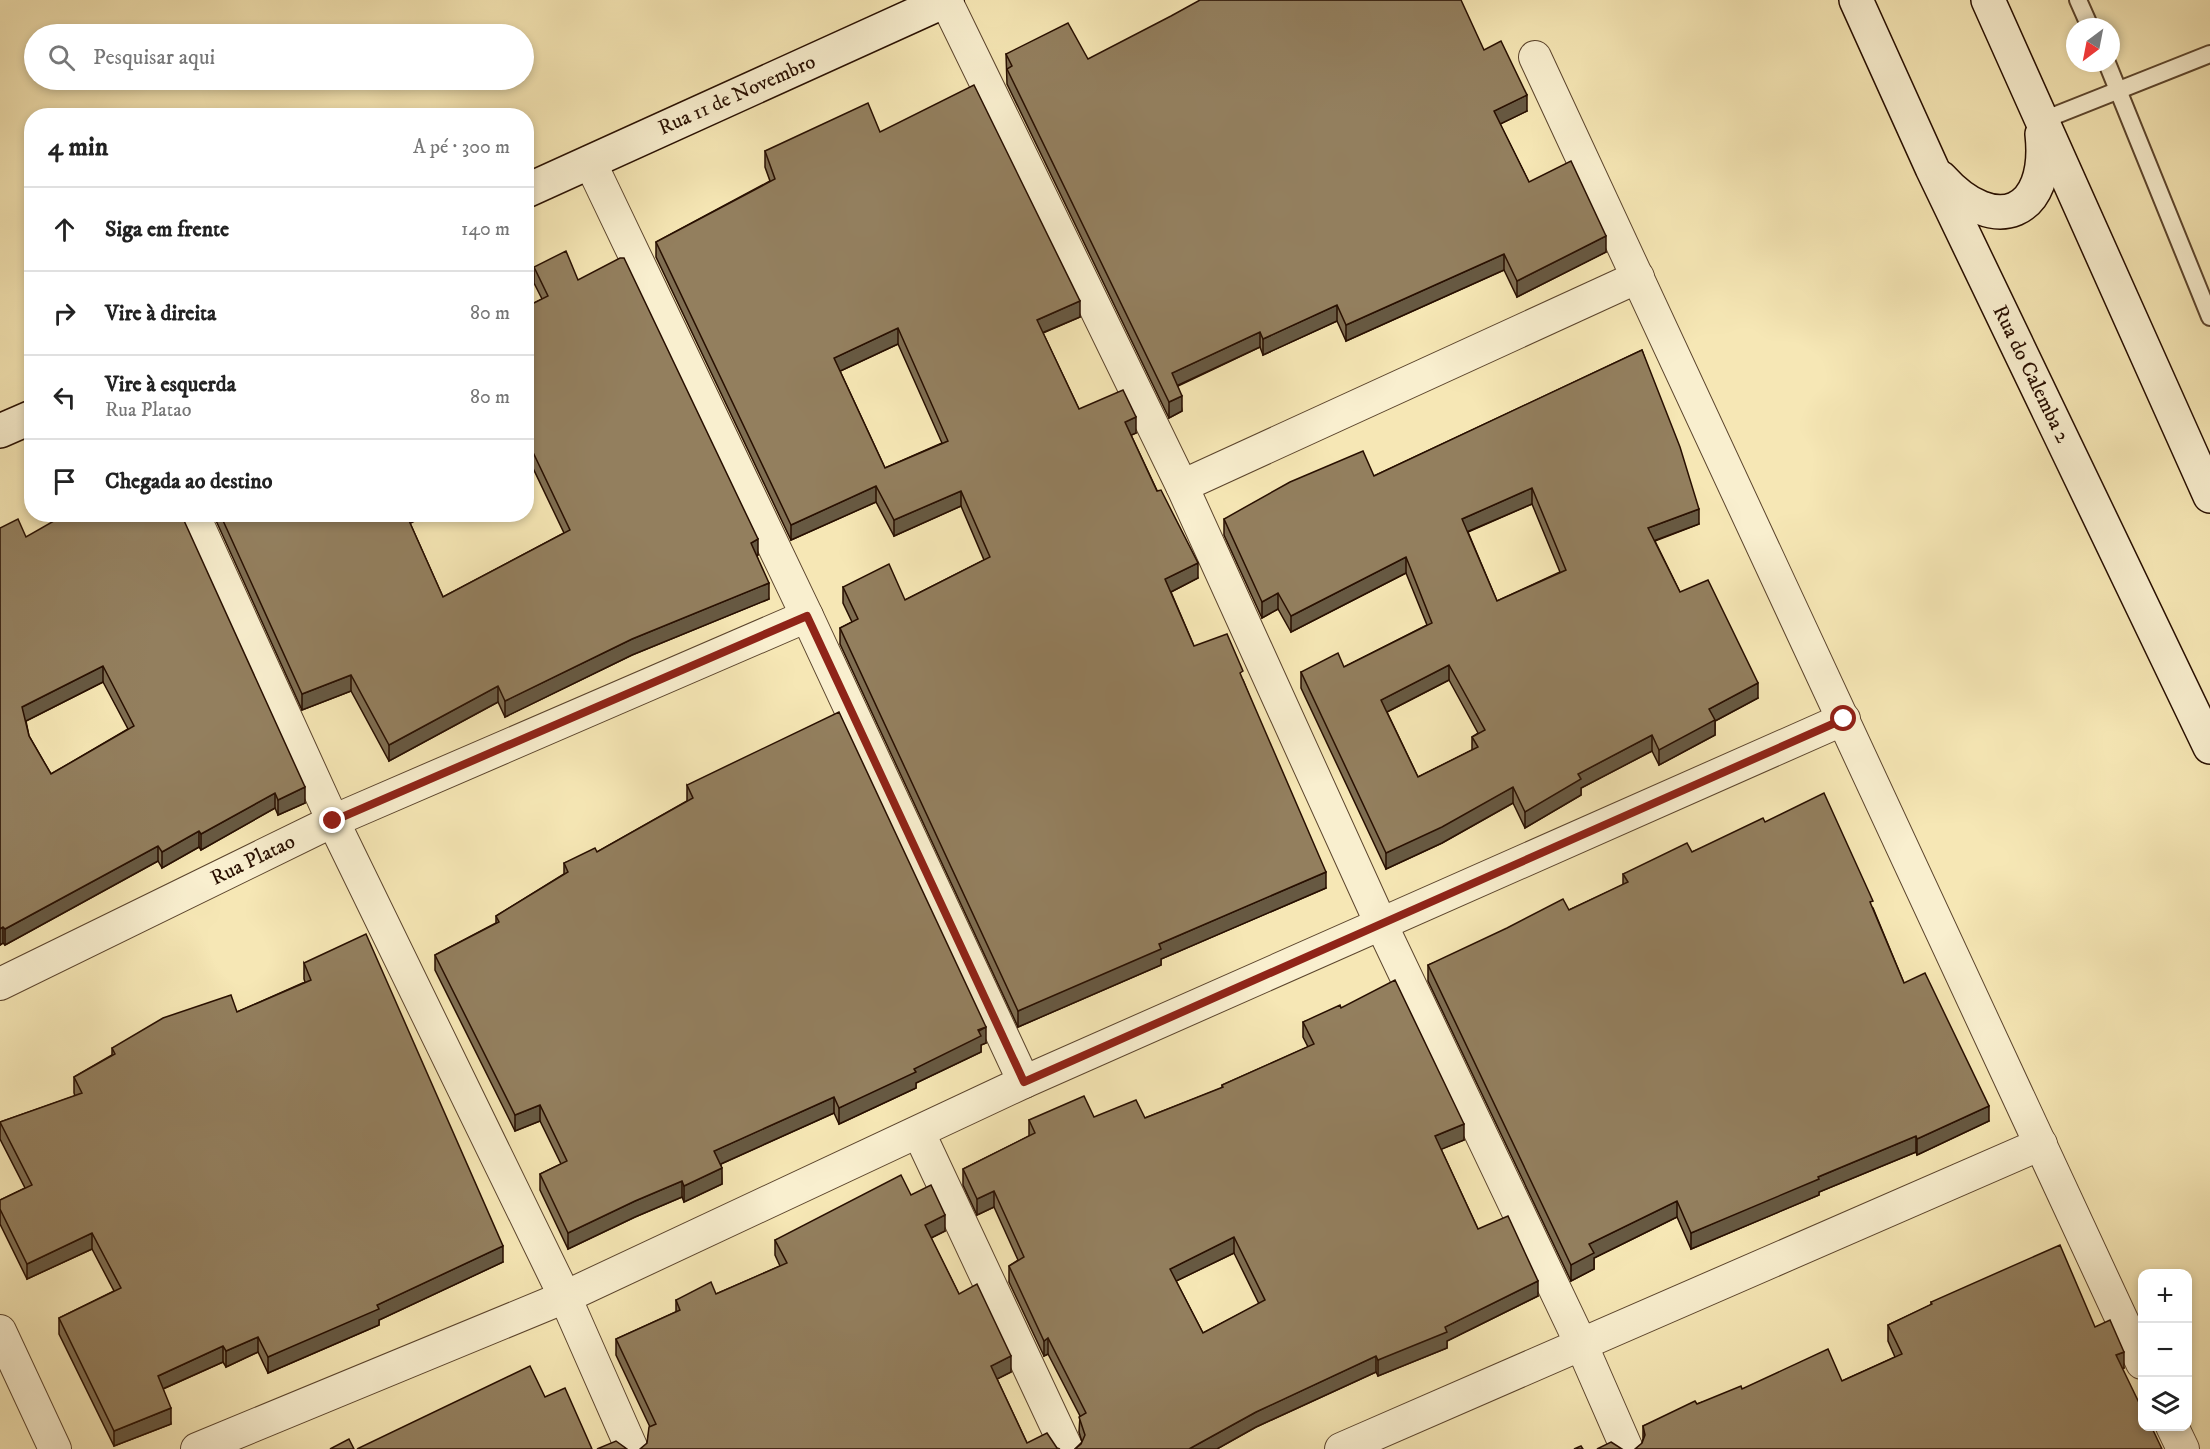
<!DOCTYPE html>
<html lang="pt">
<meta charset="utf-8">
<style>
body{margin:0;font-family:"IM FELL DW Pica",serif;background:#f2f2f2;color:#222}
.controls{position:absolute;right:18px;bottom:18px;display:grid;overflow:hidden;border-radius:12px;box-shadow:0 3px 9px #0003}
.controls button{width:54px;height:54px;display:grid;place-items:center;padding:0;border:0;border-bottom:2px solid #e0e0e0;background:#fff;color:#222;font:30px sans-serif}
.compass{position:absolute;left:2066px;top:18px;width:54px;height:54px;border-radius:50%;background:#fff;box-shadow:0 3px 9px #0003;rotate:212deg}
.stop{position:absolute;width:18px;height:18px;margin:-14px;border:4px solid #8f2418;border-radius:50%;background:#fff}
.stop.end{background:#8f2418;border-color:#fff;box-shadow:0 2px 6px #0008}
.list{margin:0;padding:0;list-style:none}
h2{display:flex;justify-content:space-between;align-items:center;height:78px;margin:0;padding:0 24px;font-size:26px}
h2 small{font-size:20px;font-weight:400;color:#767676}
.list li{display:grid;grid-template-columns:39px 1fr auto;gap:18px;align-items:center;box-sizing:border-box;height:84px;padding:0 24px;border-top:2px solid #e0e0e0}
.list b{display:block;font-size:22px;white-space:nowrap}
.list p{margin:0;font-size:20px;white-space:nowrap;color:#767676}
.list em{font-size:20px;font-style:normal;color:#767676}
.icon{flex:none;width:33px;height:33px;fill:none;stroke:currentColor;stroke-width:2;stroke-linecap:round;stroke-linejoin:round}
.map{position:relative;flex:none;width:2210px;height:1449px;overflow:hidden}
.search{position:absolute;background:#fff;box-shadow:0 3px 9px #0003;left:24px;top:24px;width:510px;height:66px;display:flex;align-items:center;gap:15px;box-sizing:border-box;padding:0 21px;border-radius:33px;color:#767676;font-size:22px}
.panel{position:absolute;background:#fff;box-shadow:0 3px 9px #0003;left:24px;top:108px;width:510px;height:414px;border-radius:24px}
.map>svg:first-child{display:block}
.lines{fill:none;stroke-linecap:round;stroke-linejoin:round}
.service-casing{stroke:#5c452d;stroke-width:20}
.minor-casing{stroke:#5c452d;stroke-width:34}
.secondary-casing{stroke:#280f00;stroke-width:36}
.service{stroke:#f9efcf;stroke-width:16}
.minor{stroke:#f9efcf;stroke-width:32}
.secondary{stroke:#f9efcf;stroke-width:33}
.wall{fill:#7e6d51;stroke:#280f00;stroke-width:1.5;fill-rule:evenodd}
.shaded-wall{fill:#675942;stroke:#280f00;stroke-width:1.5}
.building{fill:#937f5e;stroke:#280f00;stroke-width:1.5;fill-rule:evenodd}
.route{stroke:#8f2418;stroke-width:8}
.labels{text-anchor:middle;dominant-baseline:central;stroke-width:6;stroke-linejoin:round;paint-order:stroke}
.street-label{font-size:21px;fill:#280f00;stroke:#f9efcf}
</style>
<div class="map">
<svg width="2210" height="1449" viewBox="0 0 2210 1449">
<rect width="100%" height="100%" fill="#f6e7b5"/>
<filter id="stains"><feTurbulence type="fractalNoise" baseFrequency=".00333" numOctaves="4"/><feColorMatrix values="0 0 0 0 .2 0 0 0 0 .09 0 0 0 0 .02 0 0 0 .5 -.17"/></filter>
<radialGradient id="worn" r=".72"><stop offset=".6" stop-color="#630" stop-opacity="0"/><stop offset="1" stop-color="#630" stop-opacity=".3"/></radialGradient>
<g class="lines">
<defs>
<g id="service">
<path d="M2078,0l12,27"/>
<path d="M2107,63l103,254"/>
<path d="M2041,121l169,-67"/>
</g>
<g id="minor">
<path d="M946,1l236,485 199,438 201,422 45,103"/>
<path d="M1535,57l607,1306"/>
<path d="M590,162l217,454 217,466"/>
<path d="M1182,486l456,-209"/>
<path d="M193,514l140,307 232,476 67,152"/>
<path d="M0,984l333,-163 474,-205"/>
<path d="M919,1133l148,316"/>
<path d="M0,1331l55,118"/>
<path d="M2172,1426l11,23"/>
<path d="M197,1449l368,-152 459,-215 820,-363"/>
<path d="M1341,1449l700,-305"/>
</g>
<g id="secondary">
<path d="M1856,0l76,168 278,579"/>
<path d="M1988,0l222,496"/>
<path d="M1941,178c54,60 110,37 101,-44"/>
<path d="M526,191l421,-191"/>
<path d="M0,431l32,-14"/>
</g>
</defs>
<use href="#service" class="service-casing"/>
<use href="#minor" class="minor-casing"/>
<use href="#secondary" class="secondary-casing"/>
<use href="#service" class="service"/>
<use href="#minor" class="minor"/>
<use href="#secondary" class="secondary"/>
</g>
<g class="wall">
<path d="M1484,50l43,61 -27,13 29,58 77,70 -89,45 -13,-27 -158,71 -9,-20 -74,34 -3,-8 -82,39 4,25 -13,7 -162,-334 -1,-30 82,5z"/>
<path d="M880,132l200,185 -37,16 36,76 57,24 -5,2 67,143 -27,14 23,54 49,34 83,208 -165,71v6l-143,62 -178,-383v-16l12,-6 -9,-19v-16l62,13 79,-40 -23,-54 -67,30 -18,-34 -85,38 -135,-283v-15l114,-61 -5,-14v-16zM898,344l44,99 -57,25 -45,-97z"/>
<path d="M534,267l44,13 180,275 -1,1 12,43 -137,56 -127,62 -7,-15 -109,59 -38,-70 -49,19 -89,-196h215l-18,9 33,74 121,-64 -34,-71 -4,1v-156l16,-8 -8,-16z"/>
<path d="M1642,350l57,174 -44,17 25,51 78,106 -43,23v14l-56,30 -7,-14 -71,37v7l-56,33 -12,-25 -71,40 -56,26 -85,-181v-16l43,-5 83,-42 -21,-52 -115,59 -13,-23 -16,9 -38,-83v-16l150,-43zM1532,504l28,68 -63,29 -29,-69zM1449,680l29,53 -6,4v13l-54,27 -31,-65z"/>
<path d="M0,528l26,9 279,266 -27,12 -3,-7 -74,42 -2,-3 -37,21 -4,-7 -153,84 -2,-2 -3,2zM103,682l25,47 -77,45 -22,-38 -3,-15z"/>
<path d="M687,785l299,258 -5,2v7l-65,31v5l-77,36 -5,-11 -113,51 1,20 -38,18 -2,-5 -47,20 -67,32 -28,-59v-16l21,-10 -21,-43 -25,10 -80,-161v-15l61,-32v-7l68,-42v-11l33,-11 90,-51z"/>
<path d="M1765,822l108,86 31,75 85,138 -72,34 -1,-3 -97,40v3l-128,54 -14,-32 -83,41v11l-23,12 -143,-300v-16l141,-55 54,-25v-11l69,-22z"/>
<path d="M304,963l199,299 -124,58v5l-111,48 -10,-21 -32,15 -3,-5 -60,27 8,35 -57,22 -55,-112v-16l55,-27 -22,-42 -65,30 -27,-55v-24l25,-12 -25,-49v-17l75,-26 -1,-3v-16l38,-22v-7l125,-36 68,-30 -1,-3z"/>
<path d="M1341,1008l123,132 -23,9 37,80 60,67 -91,45v7l-69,28 -2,-4 -120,55 -39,22h-142l7,-7 -3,-10 1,-16 -32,-62 -4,2 -35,-74v-16l9,-6 -24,-53 -17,8 -14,-30v-16l66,-33v-16l65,-3 51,1 77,-30v-3l86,-38 -5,-10v-15zM1234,1253l25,51 -56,29 -27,-52z"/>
<path d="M911,1195l34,36 -14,7 28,56 52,78 -14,7 30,64 30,5 -410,-5 3,-16 -34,-72v-16l60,-27v-12l40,-6 64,-28 -5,-11v-15z"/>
<path d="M1931,1302l164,25 29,41 -482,75 1,-4v-13l54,-22 45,-15 100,-8 53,-24 -7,-16v-16l43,-20z"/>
</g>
<g class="shaded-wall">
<path d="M1527,95v16l-33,16v-16z"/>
<path d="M1606,236v16l-89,45v-16z"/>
<path d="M1504,254v16l-158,71v-16z"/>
<path d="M1080,301v16l-43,18v-15z"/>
<path d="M1337,305v16l-74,34v-16z"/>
<path d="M898,328v16l-64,30v-16z"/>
<path d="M1260,332v15l-88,41v-15z"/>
<path d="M1182,396v15l-13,7v-16z"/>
<path d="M1136,417v16l-11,5v-16z"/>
<path d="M530,446v16l-4,1v-15z"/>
<path d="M876,486v16l-85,38v-15z"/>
<path d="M1532,488v16l-70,30v-15z"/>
<path d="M961,491v15l-67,30v-16z"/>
<path d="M1699,509v15l-51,19v-15z"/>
<path d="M405,514h23l-23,12z"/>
<path d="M758,539v16l-7,3v-15z"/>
<path d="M1406,557v16l-115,59v-16z"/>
<path d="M1198,563v15l-33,17v-16z"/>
<path d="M769,583v16l-137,56 -127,62v-16l127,-62z"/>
<path d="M1278,593v16l-16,9v-16z"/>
<path d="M1449,665v15l-68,35v-15z"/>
<path d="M103,666v16l-81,41v-16z"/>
<path d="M351,675v16l-49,19v-16z"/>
<path d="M1758,683v15l-43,23v14l-56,30v-15l50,-41z"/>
<path d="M498,686v16l-109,59v-16z"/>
<path d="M1652,735v16l-71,37v7l-56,33v-16l53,-38z"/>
<path d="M305,787v16l-27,12v-15z"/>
<path d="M1513,787v16l-71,40 -56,26v-16z"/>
<path d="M275,793v15l-74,42v-16z"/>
<path d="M199,831v16l-37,21v-16z"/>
<path d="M158,846v15l-153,84v-16z"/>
<path d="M1326,872v16l-165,71v6l-143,62v-16l141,-67z"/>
<path d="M3,927v16l-3,2v-16z"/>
<path d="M986,1027v16l-5,2v7l-65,31v5l-77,36v-16z"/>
<path d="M834,1097v16l-120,54v-16z"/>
<path d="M540,1105v16l-25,10v-16z"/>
<path d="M1989,1106v15l-72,34v-16z"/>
<path d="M1464,1124v16l-29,12v-16z"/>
<path d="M1916,1136v16l-97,40v3l-128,54v-16l127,-56z"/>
<path d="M722,1168v16l-38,18v-16z"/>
<path d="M682,1181v16l-47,20 -67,32v-16l67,-32z"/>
<path d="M994,1191v16l-17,8v-16z"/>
<path d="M1677,1201v16l-83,41v11l-23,12v-16l18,-21z"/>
<path d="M945,1215v16l-20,10v-16z"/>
<path d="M92,1233v16l-65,30v-15z"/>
<path d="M1234,1237v16l-64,31v-15z"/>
<path d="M503,1246v16l-124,58v5l-111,48v-16l109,-52z"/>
<path d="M1538,1281v15l-91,45v7l-69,28v-16z"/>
<path d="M258,1337v15l-32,15v-16z"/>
<path d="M1048,1338v16l-4,2v-15z"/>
<path d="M223,1346v16l-65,29v-15z"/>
<path d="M2124,1352v16l-8,3v-16z"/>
<path d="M1011,1356v16l-20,10v-16z"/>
<path d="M1376,1356v16l-120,55 -39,22h-28l67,-37z"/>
<path d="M171,1408v16l-57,22v-15z"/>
</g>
<g class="building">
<path d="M1200,0h261l23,50 17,-9 26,54 -33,16 35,71 42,-21 35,75 -89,45 -13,-27 -158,71 -9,-20 -74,34 -3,-7 -88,41 10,23 -13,6 -162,-333 5,-3 -6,-12 62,-31 20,36 83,-43z"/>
<path d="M974,85l106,216 -43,19 42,89 44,-19 13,27 -11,5 32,69 4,-1 37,73 -33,16 29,67 33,-12 16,37 -3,2 86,199 -167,72 2,5 -143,62 -178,-383 18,-9 -15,-32 46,-23 16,36 85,-43 -29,-66 -67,29 -18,-34 -85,39 -135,-283 119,-63 -10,-28 103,-48 12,29zM898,328l50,113 -63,27 -51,-110z"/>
<path d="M566,251l12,29 42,-22h4l134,281 -7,4 18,40 -137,56 -127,62 -7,-15 -109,59 -38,-70 -49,19 -82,-180h186l37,83 127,-67 -40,-84 -4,2v-141l22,-11 -14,-29z"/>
<path d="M1642,350l38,97 19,62 -51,19 32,64 28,-12 50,103 -49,26 6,11 -56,30 -7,-15 -74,39 3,5 -56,33 -12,-25 -71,40 -56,26 -85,-181 37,-19 6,14 88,-44 -26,-66 -115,59 -13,-23 -16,9 -38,-83 66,-37 73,-31 11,25zM1532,488l34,82 -69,31 -35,-82zM1449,665l36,65 -13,7 6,10 -60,30 -37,-77z"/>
<path d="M66,514h115l124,273 -27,13 -3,-7 -74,41 -2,-3 -37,21 -4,-6 -153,83 -2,-2 -3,2v-401l18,-9 8,18zM103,666l31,60 -83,48 -22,-38 -7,-29z"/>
<path d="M839,712l147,315 -8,3 3,6 -67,33 2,3 -77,36 -5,-11 -120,54 8,17 -38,18 -2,-5 -47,20 -67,32 -28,-59 27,-13 -27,-56 -25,10 -80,-160 64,-33 -3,-6 72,-44 -4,-9 31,-15 2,4 96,-54 -6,-13z"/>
<path d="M1824,793l49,108 -3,1 34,81 21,-10 64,133 -72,33 -1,-3 -98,41 1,2 -128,54 -14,-32 -88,43 5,9 -23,12 -143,-300 79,-37 56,-29 6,11 59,-28 -5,-8 64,-31 5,9 71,-34 2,4z"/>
<path d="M366,934l137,312 -126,59 2,4 -111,48 -10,-20 -32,14 -3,-5 -65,30 13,32 -57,23 -55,-113 62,-30 -29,-55 -65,31 -27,-55v-9l32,-15 -32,-63 82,-29 -8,-16 41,-23 -3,-6 51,-30 68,-23 6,17 74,-32 -7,-17z"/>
<path d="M1395,980l69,144 -29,12 43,93 30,-13 30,65 -93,46 2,5 -69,28 -2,-4 -120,56 -67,37h-114l6,-5 4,-9 -6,-18 7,-4 -38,-75 -4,3 -35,-75 15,-9 -30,-66 -17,8 -14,-30 72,-36 -6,-13 55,-24 10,21 42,-17 9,18 78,-31 -1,-2 92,-41 -11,-22 37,-17 1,3zM1234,1237l31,63 -62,33 -33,-64z"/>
<path d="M901,1175l10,20 20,-10 14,30 -20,10 34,69 18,-10 34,72 -20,10 36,77 20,-10 10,15 3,1h-420l7,-6 2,-16 7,-3 -40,-85 64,-29 -4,-10 35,-18 5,12 71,-31 -12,-23z"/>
<path d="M2060,1245l35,82 15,-7 14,32 -8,3 26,54v17h9l11,23h-527l7,-6 3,-8 -2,-9 52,-25 2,3 44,-18 1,3 86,-40 14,32 60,-27 -14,-29 44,-21 -1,-2z"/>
<path d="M530,1366l15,31 20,-9 27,61h-235z"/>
<path d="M349,1439l5,10h-24z"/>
<path d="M616,1441l11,8h-30z"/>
<path d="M1611,1442l11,7h-25z"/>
<path d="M1581,1446l2,3h-9z"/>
</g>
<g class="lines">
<path class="route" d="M333,821l474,-205 217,466 820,-363"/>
</g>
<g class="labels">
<g class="street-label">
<text transform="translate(737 95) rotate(-24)">Rua 11 de Novembro</text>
<text transform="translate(2031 374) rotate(64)">Rua do Calemba 2</text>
<text transform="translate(253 860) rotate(-26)">Rua Platao</text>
</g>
</g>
<rect width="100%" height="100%" filter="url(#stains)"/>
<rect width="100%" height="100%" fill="url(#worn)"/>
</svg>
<div class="controls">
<button>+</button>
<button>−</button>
<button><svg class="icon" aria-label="layers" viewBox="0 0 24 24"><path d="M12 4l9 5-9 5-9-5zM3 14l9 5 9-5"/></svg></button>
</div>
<svg class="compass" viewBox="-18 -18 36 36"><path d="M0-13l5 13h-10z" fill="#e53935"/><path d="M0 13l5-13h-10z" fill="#767676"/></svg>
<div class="stop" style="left:1844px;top:719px"></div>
<div class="stop end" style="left:333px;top:821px"></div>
<div class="search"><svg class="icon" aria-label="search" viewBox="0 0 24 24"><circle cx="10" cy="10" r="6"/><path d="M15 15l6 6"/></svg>Pesquisar aqui</div>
<section class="panel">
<h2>4 min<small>A pé · 300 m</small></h2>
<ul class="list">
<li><svg class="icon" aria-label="ahead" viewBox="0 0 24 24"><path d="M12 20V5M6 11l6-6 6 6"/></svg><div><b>Siga em frente</b></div><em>140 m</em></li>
<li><svg class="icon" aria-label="right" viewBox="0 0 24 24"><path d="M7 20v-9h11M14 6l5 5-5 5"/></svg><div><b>Vire à direita</b></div><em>80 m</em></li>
<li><svg class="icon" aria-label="left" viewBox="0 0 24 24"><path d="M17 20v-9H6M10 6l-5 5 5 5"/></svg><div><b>Vire à esquerda</b><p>Rua Platao</p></div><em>80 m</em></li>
<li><svg class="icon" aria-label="arrive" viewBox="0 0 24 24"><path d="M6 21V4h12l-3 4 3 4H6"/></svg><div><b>Chegada ao destino</b></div></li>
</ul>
</section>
</div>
